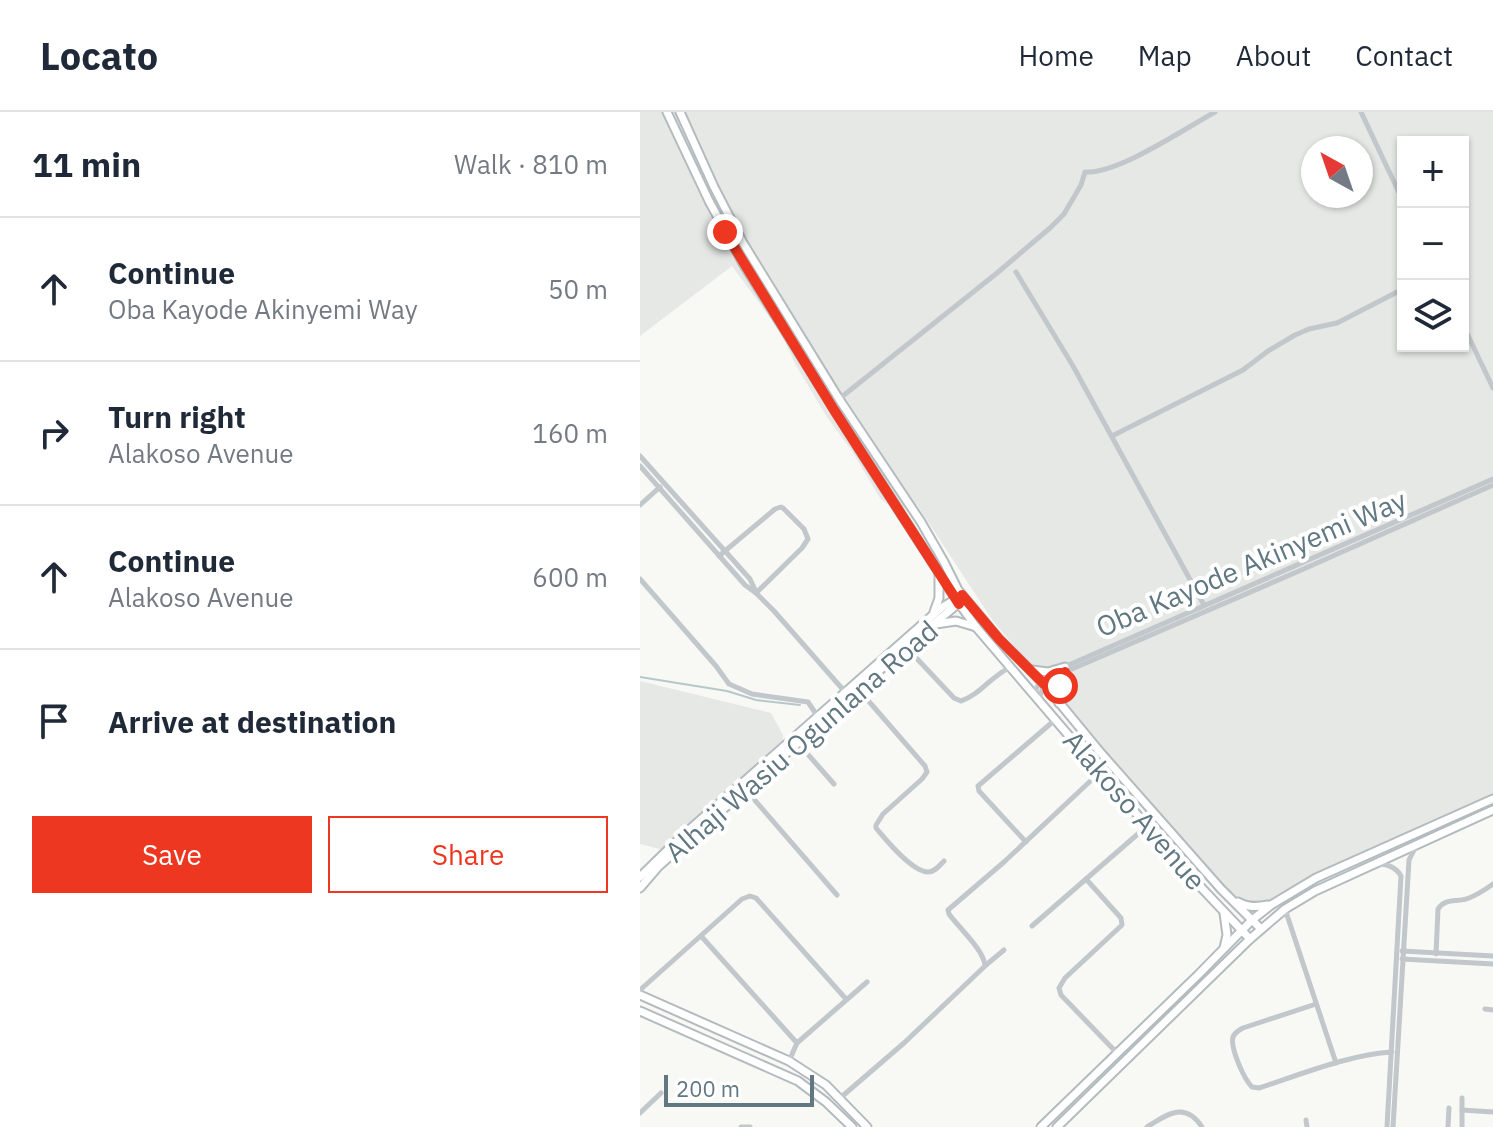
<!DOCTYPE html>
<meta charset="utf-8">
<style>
body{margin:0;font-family:"IBM Plex Sans",sans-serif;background:#f2f2f3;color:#1f2937}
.controls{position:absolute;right:24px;top:24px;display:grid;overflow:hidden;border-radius:0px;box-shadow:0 2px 6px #0004}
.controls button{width:72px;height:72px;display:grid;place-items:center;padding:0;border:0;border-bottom:2px solid #e0e1e3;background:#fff;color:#1f2937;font:40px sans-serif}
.compass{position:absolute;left:661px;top:24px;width:72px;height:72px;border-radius:50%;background:#fff;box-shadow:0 2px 6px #0004;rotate:320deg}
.scale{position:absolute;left:24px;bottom:20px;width:150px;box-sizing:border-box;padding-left:8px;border:4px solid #617882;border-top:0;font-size:22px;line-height:28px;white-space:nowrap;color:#617882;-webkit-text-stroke:6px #fff;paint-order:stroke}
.stop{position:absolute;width:24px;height:24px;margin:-18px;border:6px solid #ed3720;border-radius:50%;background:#fff}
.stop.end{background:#ed3720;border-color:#fff;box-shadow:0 2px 8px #0008}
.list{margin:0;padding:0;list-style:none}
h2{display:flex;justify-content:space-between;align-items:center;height:104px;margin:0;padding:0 32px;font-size:34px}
h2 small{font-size:26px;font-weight:400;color:#747a83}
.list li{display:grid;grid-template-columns:52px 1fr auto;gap:24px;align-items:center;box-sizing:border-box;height:144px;padding:0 32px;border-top:2px solid #e0e1e3}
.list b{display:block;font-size:30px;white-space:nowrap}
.list p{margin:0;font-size:26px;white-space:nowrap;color:#747a83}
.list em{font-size:26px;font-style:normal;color:#747a83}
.actions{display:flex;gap:16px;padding:24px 32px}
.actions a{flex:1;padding:18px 0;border:2px solid #ed3720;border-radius:0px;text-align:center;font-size:28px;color:#ed3720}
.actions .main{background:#ed3720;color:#fff}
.icon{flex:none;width:44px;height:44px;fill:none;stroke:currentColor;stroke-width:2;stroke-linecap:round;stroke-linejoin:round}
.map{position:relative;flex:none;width:853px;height:1015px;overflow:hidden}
header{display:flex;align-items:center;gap:48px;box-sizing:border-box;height:112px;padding:0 40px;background:#fff;border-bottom:2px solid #e0e1e3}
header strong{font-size:38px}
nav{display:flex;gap:44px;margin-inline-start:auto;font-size:28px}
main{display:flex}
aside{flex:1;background:#fff}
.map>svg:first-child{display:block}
.built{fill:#e6e8e6;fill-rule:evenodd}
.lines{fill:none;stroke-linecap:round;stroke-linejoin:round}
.stream{stroke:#b7c8ca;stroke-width:2}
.secondary-casing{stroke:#b3bbbf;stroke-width:11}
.street{stroke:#c1c7ca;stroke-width:5}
.secondary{stroke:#fff;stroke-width:7}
.route{stroke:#ed3720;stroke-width:10}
.labels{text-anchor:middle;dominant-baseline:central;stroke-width:8;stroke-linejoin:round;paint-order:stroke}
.street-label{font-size:28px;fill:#617882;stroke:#fff}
</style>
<header>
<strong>Locato</strong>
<nav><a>Home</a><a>Map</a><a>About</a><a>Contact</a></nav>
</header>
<main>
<aside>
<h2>11 min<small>Walk · 810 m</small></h2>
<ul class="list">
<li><svg class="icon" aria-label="ahead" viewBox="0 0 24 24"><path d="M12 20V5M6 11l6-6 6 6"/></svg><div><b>Continue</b><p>Oba Kayode Akinyemi Way</p></div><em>50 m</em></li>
<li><svg class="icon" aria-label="right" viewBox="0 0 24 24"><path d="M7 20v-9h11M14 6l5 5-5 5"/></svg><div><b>Turn right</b><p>Alakoso Avenue</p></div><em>160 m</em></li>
<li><svg class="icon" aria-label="ahead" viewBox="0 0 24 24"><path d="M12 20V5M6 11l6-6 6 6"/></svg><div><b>Continue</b><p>Alakoso Avenue</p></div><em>600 m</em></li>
<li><svg class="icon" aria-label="arrive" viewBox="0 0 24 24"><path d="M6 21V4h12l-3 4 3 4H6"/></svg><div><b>Arrive at destination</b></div></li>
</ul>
<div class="actions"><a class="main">Save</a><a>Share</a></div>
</aside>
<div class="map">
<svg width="853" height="1015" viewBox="0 0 853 1015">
<rect width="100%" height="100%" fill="#f8f8f5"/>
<g class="built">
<path d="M0,0h853v685l-143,63 -87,49 -27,-3 -89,-101 -154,-184 -76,-116 -24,4 -13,-11 -28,-47 -25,-34 -30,-50 -17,-36 -48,-65 -92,70zM763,30h60v204h-60zM673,36h48v48h-48z"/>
<path d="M0,569l131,32 12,22 -1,31 -102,88 -40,-10z"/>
</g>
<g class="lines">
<path class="stream" d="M0,565l87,14 29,9 44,5"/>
<defs>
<g id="secondary">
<path d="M27,0l42,89 35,64 117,187 95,147 20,28 124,145 96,110 54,57"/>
<path d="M40,0l34,75 29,56 96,156 82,123 23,40 14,28 41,49 45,45 56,68 121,137 40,40"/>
<path d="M294,500l5,-14v-24"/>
<path d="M296,512l20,-3 20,6"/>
<path d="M392,558l16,2 17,-5"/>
<path d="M419,591v-13l6,-18"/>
<path d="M0,765l40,-39 261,-230 15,-9 1,-4"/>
<path d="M0,776l18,-21 27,-24 221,-196 54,-45"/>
<path d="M598,790c10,6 20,5 30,3"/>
<path d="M584,836l3,-13 -3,-22"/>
<path d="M0,883l149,66 37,24 41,42"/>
<path d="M0,899l158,70 28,21 26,25"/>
<path d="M401,1015l156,-151 55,-56 19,-15 45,-27 177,-79"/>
<path d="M417,1015l193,-188 35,-30 30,-18 178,-81"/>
</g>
</defs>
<use href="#secondary" class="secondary-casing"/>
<g class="street">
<path d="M721,0l42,89"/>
<path d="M376,160l57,94 131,239"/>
<path d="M823,213l30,63"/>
<path d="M199,287l158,-126 53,-45 14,-14 17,-29 4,-13c33,2 99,-43 130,-60"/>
<path d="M472,324l131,-66 25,-19 27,-16 14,-6 28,-6 66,-34"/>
<path d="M0,344l110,123 6,13"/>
<path d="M0,354l105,119 11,8 18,18 72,82"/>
<path d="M0,393l20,-18"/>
<path d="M79,444l56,-47 6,-2 2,1 21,21 4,10 -6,9 -46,45"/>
<path d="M0,467l76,87 13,18 23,10 56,8 10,15"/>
<path d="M266,535l48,51 7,3c19,-6 31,-26 50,-34"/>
<path d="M422,556l431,-189"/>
<path d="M219,578l66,76 2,6 -5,7 -39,35 -7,11v3c10,12 36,44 52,44 7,0 12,-7 16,-11"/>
<path d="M394,582l6,-13 13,-8"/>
<path d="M399,587l5,-15 21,-12 234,-101 194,-86"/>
<path d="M157,630l37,42"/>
<path d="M106,678l91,105"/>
<path d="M386,730l-47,-51 -1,-5 78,-67"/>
<path d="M738,751c10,2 18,4 23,13l-14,251"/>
<path d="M446,767l35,39 1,7 -57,53 -6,10 2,7 56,58"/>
<path d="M645,797l51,154"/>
<path d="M392,814l115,-100"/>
<path d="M61,824l96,107"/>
<path d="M762,839l91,5"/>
<path d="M796,842l2,-45c8,-12 19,-6 31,-11 8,-3 17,-9 24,-14"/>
<path d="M762,847l91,5"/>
<path d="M346,853l18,-15"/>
<path d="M0,878l102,-91 8,-3 6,2 90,101"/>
<path d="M676,892l-73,24c-5,3 -8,4 -10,9 -3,11 11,42 19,50l7,1c40,-13 92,-34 133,-36"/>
<path d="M845,897l8,1"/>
<path d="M149,949l8,-18 70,-61"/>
<path d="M199,987l65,-56 81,-77c-1,-16 -26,-38 -36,-52l-1,-4 56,-48 96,-90"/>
<path d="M822,998l31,2"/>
<path d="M0,1001l21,-20"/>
<path d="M666,1008l1,7"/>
<path d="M101,1015h9"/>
<path d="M507,1015c20,-13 38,-26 55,0"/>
<path d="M753,1015l16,-267 7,-14"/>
<path d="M808,1015l1,-19"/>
<path d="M822,1015v-29"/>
</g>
<use href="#secondary" class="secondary"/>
</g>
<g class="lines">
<path class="route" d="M85,120l109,178 125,194 3,-9 37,44 45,45 21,-12 -5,14"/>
</g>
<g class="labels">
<g class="street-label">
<text transform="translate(611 451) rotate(-23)">Oba Kayode Akinyemi Way</text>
<text transform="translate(161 629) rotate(-41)">Alhaji Wasiu Ogunlana Road</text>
<text transform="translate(495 698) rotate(49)">Alakoso Avenue</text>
</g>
</g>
</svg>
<div class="controls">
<button>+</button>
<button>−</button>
<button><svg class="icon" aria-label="layers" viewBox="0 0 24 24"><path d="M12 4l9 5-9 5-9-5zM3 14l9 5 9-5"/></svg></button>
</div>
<svg class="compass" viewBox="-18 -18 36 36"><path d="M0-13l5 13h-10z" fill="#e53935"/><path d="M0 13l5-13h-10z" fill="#747a83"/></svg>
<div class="scale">200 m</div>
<div class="stop" style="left:420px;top:574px"></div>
<div class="stop end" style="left:85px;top:120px"></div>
</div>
</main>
